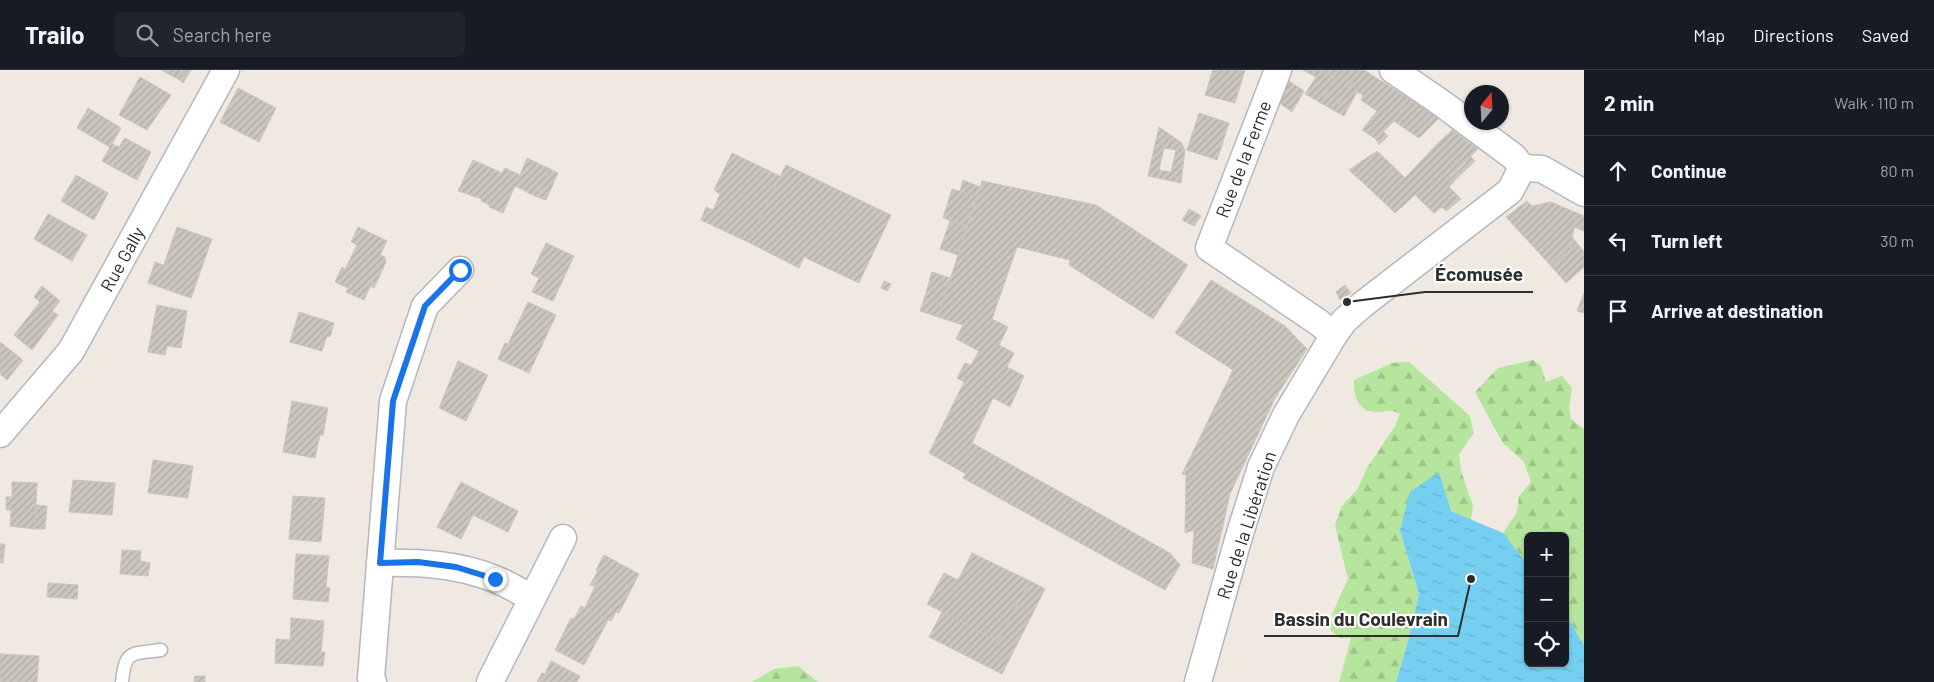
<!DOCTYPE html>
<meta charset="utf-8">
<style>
body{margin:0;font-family:Barlow,sans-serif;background:#20242c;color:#f1f3f6}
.controls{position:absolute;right:15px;bottom:15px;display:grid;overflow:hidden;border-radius:8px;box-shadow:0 1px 4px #0004}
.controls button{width:45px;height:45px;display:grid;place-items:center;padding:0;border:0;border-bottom:1px solid #363941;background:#171b24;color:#f1f3f6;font:25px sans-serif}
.compass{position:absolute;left:1464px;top:15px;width:45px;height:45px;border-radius:50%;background:#171b24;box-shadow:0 1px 4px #0004;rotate:18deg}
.stop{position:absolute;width:15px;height:15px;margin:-11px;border:4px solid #1a73e8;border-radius:50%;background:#fff}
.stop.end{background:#1a73e8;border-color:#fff;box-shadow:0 1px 5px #0008}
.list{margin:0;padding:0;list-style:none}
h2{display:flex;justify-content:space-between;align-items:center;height:65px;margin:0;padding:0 20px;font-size:21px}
h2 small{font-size:16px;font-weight:400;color:#9ea1a6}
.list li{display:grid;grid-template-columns:32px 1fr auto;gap:15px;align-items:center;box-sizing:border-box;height:70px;padding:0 20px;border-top:1px solid #363941}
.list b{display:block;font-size:19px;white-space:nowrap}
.list em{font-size:16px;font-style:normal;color:#9ea1a6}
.icon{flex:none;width:28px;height:28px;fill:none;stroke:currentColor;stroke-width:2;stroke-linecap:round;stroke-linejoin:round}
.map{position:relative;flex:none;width:1584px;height:612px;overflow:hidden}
header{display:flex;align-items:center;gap:30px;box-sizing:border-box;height:70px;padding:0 25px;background:#171b24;border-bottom:1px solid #363941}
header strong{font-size:24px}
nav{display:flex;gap:28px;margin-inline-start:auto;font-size:18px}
.search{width:350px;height:45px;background:#20242c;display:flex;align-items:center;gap:12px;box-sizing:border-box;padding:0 18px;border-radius:8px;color:#9ea1a6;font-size:19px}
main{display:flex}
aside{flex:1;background:#171b24}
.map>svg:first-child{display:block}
.forest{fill:url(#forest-firs)}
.water{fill:url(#water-ripples)}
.building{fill:url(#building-hatch);stroke:#cbc5ba}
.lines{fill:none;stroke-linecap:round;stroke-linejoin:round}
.lane-casing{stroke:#b4b7c1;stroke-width:15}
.street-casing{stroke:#b4b7c1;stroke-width:29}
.lane{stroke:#fff;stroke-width:12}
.street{stroke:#fff;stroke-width:26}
.route{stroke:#1a73e8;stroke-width:6}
.labels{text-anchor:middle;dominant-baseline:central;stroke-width:4.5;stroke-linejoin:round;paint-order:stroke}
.street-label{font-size:18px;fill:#2e2e2e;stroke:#fff}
.leader{fill:none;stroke:#2e2e2e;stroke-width:2}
.callout-dot{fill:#2e2e2e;stroke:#fff;stroke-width:2}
.callout-label{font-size:19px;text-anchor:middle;font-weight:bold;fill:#2e2e2e;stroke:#fff;stroke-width:4.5;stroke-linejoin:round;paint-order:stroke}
</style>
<header>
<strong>Trailo</strong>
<div class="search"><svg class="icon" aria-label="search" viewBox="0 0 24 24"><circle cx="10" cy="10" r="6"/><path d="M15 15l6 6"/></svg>Search here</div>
<nav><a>Map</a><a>Directions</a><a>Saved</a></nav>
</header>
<main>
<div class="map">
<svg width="1584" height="612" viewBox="0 0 1584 612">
<defs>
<pattern id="forest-firs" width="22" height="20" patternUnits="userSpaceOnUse" patternTransform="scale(1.25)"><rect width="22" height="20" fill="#b6e59e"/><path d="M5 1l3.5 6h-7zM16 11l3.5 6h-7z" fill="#9dc588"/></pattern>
<pattern id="water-ripples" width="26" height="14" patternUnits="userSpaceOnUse" patternTransform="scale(1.25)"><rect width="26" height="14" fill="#75cff0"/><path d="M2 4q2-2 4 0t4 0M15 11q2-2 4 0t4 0" fill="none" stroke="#66b2ce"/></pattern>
<pattern id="building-hatch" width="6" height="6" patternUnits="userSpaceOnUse" patternTransform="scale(1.25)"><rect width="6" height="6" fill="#cbc7bf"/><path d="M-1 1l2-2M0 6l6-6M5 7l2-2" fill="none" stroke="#afaba4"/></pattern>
</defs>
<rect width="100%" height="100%" fill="#efe9e1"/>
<g class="forest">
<path d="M1533,290l8,6 5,16 16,-6 10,12 -3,20 2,11 13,10v217l-19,-34v-76h-37v29l-25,-32 14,-21 2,-16 12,-14 -7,-20 -21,-19 -28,-51 23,-24z"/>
<path d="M1409,292l61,54 4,17 -15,21 2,17 12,35 -2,14 -20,-9 -51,19 19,64 -12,51 -11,37h-57l12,-44h-11l-10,-8 3,-18 15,-33 -13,-54 7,-19 15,-16 10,-22 28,-42 5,-12c-11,-6 -13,-2 -24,-2 -18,0 -23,-17 -22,-32l38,-17z"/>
<path d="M798,596l20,16h-66l22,-13z"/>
</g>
<path class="water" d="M1439,402l12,39 52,22 25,32v98h37v-51l19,34v36h-188l11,-37 12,-51 -19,-64 10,-38z"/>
<g class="building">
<path d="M161,0h25l-6,10z"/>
<path d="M186,0h5l-8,13 -3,-3z"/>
<path d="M1213,0h32l-10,33 -30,-8z"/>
<path d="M1303,0h56l-24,41 -14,-8 13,-26 -14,-6 -4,6z"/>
<path d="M1359,0h5l44,28 -14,23 -18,18 -14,-9 15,-19 -16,-11 2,-5 -6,-3 -13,24 -9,-5z"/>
<path d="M1320,1l14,6 -13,26 -16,-9z"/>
<path d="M140,7l31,18 -24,35 -28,-15z"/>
<path d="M1289,11l15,10 -12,21 -14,-10z"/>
<path d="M238,18l38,20 -17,34 -39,-20z"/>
<path d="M1408,28l31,20 -20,20 -25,-17z"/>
<path d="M88,38l33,20 -9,16 7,3 6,-9 26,14 -14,28 -35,-19 8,-14 -33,-19z"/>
<path d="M1199,43l30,10 -12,37 -30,-10z"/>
<path d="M1159,57l23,16 1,3 -7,4 -12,-2z"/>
<path d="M1159,57l5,21 -5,22 -11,6z"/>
<path d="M1452,60l26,19 -17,17 -25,-21z"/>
<path d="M1384,62l4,4 -9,9 -3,-6z"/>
<path d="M1436,75l25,21 -11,14 -10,-8 -45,41 -22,-21 22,-24 10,10z"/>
<path d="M1183,76l2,4 -4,33 -10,-11 5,-22z"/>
<path d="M1377,81l18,17 -22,24 -24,-22z"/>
<path d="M732,83l48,23 -32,66 -47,-22 5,-13 7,3 7,-16 -6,-4z"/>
<path d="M1471,87l4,4 -22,21 -3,-2z"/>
<path d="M527,88l23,11 -13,28 -22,-11 -12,27 -14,-6 1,-2 -9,-4 1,-2 -24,-8 15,-31 29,13 3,-5 15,7z"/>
<path d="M786,95l105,50 -32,68 -55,-26 -5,11 -51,-26z"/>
<path d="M550,99l8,4 -12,27 -9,-3z"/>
<path d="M1159,100l12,2 10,11 -33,-7z"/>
<path d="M1440,102l14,10 -5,5 12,12 -15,12 -4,-4 -8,6 -19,-18z"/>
<path d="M76,105l32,18 -14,27 -33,-19z"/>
<path d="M963,110l17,7 -3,9 -17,-5z"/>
<path d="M982,111l114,24 92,60 -35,54 -84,-54 1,-5 -53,-13 -25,72 16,8 -9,18 15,8 -7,14 17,9 -14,31 -17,-9 -21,45 198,110 10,12 -15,25 -202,-112 3,-4 -37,-21 35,-71 -7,-4 8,-15 6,2 8,-14 -23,-12 7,-14 -25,-8z"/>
<path d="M952,119l25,7 -10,30 -24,-8z"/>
<path d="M1527,131l5,5 19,-4 26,11 -7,36 -19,17 -45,-49z"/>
<path d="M1189,139l12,7 -7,10 -12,-6z"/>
<path d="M1577,143l7,3v15l-10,-4z"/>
<path d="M48,144l39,21 -15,26 -38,-22z"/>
<path d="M950,151l17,5 -9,29 -18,-6z"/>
<path d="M177,157l35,12 -21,59 -43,-15 7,-21 11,4 3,-9 -2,-1z"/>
<path d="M358,157l29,14 -7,14 5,2 1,5 -5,11 -5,1 -12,26 -18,-8 2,-4 -13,-6 7,-15 3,2 12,-24 -6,-3z"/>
<path d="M1573,168l11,14v15l-18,16 -15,-17 19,-17z"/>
<path d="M546,173l28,13 -21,45 -21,-9 7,-14 -8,-4z"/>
<path d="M167,186l2,1 -3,9 -2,-1z"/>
<path d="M932,202l18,6 -8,27 -18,-6z"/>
<path d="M381,203l-7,15 -3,-2 5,-12z"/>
<path d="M1211,210l74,46 22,23 -32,49 -45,96 -17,75 -21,-6 2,-33 -9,3 1,-58 -4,-1 51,-104 -58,-37z"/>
<path d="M884,211l7,3 -4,7 -6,-3z"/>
<path d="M1345,215l6,8 -11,7 -4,-8z"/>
<path d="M42,216l18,15 -8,10 6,4 -26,35 -18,-15 26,-33 -6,-5z"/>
<path d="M1584,223v20l-7,-2z"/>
<path d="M924,229l18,6 -4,12 -18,-6z"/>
<path d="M528,232l28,13 -27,58 -31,-14 7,-16 3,1z"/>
<path d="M157,235l30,6 -6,37 -14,-2 -2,9 -17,-3z"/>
<path d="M299,242l35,11 -4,14 -3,-1 -5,15 -32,-9z"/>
<path d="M0,272l23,18 -16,20 -7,-6z"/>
<path d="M458,291l30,14 -22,46 -27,-13z"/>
<path d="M292,331l36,7 -5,27h-3l-5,23 -32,-6z"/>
<path d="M153,390l40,6 -5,32 -40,-5z"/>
<path d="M73,410l42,3 -3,32 -43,-3z"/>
<path d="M12,412l25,1 -2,46 -25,-3 1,-16h-5v-13h6z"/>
<path d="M461,412l57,29 -10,21 -35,-17 -12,24 -24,-12z"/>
<path d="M293,426l32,2 -4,44 -32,-3z"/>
<path d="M36,435l11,1 -2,23h-10z"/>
<path d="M0,474h5l-2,19h-3z"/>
<path d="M122,480l19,1 -1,10 10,2 -2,13 -28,-2z"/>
<path d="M972,483l58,28 -32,60 -71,-37 17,-31 14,7z"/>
<path d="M296,484l33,2 -3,31 4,1 -2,14 -35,-3z"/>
<path d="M604,485l35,19 -20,39 -3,-1 -5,9 -26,-13 16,-35 -5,-3z"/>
<path d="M598,501l3,2 -7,13 -4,-1z"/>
<path d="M1030,511l15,8 -43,85 -73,-37 13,-25 56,29z"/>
<path d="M48,513l30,2 -1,14 -30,-2z"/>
<path d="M581,536l27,14 -24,45 -29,-15 16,-32 3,1z"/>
<path d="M291,548l33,3 -3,31h4l-2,14 -48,-3 1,-24 14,1z"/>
<path d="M0,584l39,2 -2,26h-37z"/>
<path d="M551,591l29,15 -3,6h-40l5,-9 3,1z"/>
<path d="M195,606h10v6h-11z"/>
</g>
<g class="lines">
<defs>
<path id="lane" d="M122,612c3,-33 10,-28 39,-32"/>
<g id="street">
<path d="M1278,0l-69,178 109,74 16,13"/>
<path d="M1393,0l47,32 74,55 8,11"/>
<path d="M1522,98l20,1 42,24"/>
<path d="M0,364l71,-83 155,-281"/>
<path d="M380,493c39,-1 78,1 115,16 13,5 25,13 37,19"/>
<path d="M373,612l-2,-4 22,-277 32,-95 35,-36"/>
<path d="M490,612l73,-144"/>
<path d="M1198,612l42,-149 21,-66 25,-52 48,-80 10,-14 18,-16 148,-114 12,-23"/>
</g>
</defs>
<use href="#lane" class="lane-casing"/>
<use href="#street" class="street-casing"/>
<use href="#lane" class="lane"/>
<use href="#street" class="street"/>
</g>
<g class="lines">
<path class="route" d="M460,200l-35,36 -32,95 -13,162 38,-1 38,5 39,12"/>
</g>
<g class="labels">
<g class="street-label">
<text transform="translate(1243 89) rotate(-69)">Rue de la Ferme</text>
<text transform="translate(122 189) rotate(-61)">Rue Gally</text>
<text transform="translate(1246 455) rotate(-72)">Rue de la Libération</text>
</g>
</g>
<path class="leader" d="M1347 232L1425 222H1533M1471 509L1458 566H1264"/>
<g class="callout-dot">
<circle cx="1347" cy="232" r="5"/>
<circle cx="1471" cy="509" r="5"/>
</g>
<g class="callout-label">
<text x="1479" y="211">Écomusée</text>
<text x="1361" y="556">Bassin du Coulevrain</text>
</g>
</svg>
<div class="controls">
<button>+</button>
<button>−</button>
<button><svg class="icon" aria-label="locate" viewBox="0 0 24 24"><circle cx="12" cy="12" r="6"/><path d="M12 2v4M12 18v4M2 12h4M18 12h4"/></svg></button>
</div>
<svg class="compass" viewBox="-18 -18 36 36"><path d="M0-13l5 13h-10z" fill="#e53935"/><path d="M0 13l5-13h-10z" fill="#9ea1a6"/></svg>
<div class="stop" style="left:460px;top:200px"></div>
<div class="stop end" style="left:495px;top:509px"></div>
</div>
<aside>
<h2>2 min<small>Walk · 110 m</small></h2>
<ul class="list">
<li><svg class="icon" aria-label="ahead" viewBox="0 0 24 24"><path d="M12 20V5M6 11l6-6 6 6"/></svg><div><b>Continue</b></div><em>80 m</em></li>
<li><svg class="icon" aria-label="left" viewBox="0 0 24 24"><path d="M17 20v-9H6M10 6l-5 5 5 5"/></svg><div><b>Turn left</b></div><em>30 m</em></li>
<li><svg class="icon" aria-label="arrive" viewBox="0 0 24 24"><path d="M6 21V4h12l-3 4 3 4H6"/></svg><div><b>Arrive at destination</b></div></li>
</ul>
</aside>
</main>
